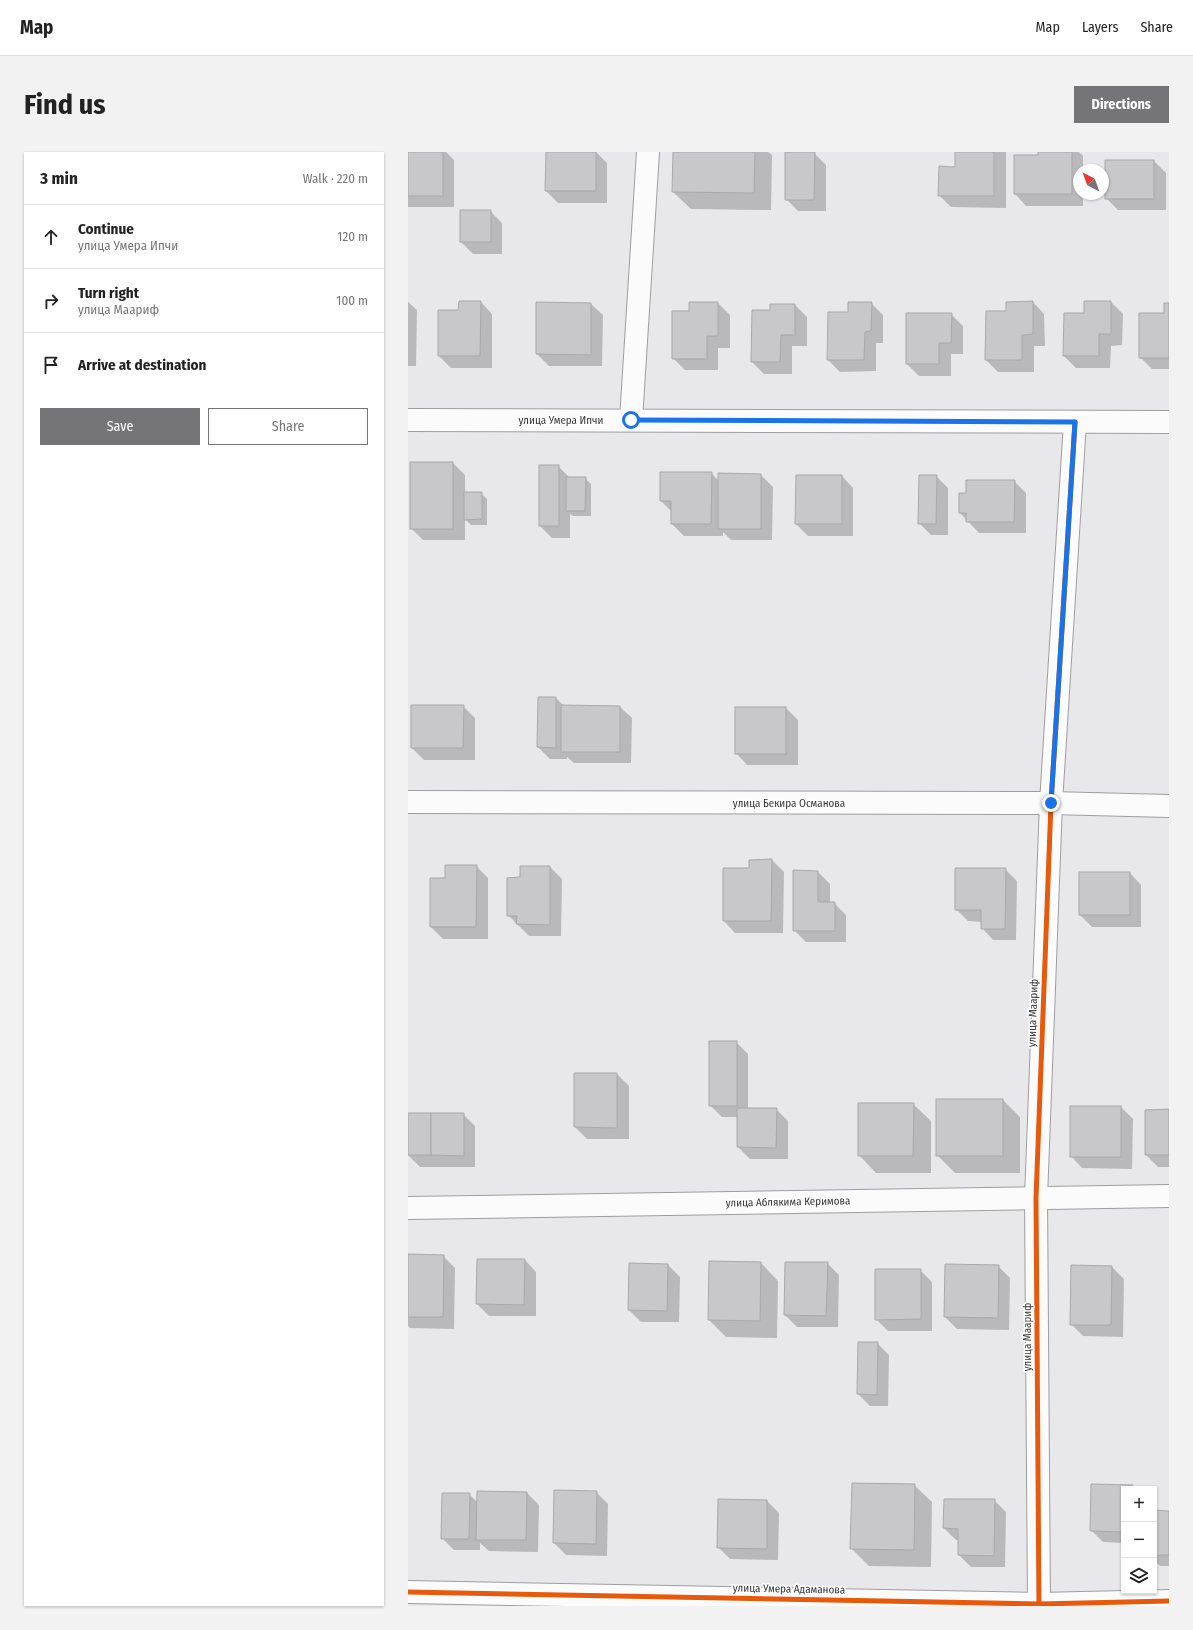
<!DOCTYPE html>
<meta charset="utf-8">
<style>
body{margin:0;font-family:"Fira Sans Condensed",sans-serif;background:#f2f2f2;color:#222}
.controls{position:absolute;right:12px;bottom:12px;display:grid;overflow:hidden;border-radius:0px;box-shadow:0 1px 3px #0004}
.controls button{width:36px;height:36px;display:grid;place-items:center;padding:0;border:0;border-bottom:1px solid #e0e0e0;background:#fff;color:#222;font:20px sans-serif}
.compass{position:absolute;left:665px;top:12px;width:36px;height:36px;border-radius:50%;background:#fff;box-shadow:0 1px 3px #0004;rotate:319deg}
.stop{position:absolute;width:12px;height:12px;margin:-9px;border:3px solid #1a73e8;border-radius:50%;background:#fff}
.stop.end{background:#1a73e8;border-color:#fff;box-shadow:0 1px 4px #0008}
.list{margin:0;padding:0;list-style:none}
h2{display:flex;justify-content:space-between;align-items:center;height:52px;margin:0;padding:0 16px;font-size:17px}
h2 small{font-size:13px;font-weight:400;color:#767676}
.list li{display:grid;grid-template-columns:26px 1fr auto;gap:12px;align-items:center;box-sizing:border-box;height:64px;padding:0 16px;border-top:1px solid #e0e0e0}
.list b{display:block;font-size:15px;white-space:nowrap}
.list p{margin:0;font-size:13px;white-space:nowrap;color:#767676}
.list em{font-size:13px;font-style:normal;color:#767676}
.actions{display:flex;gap:8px;padding:12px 16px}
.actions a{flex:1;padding:9px 0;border:1px solid #757476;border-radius:0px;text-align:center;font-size:14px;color:#757476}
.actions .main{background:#757476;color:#fff}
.icon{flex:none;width:22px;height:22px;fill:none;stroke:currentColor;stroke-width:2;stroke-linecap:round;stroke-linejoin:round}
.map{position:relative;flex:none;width:761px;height:1454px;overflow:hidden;border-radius:0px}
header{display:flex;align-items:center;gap:24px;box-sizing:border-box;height:56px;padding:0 20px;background:#fff;border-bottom:1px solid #e0e0e0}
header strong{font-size:19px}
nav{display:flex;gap:22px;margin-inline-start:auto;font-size:14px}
.intro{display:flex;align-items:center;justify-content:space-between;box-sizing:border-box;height:96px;padding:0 24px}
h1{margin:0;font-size:28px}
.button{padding:10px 18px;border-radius:0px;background:#757476;color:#fff;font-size:14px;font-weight:700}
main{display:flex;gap:24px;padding:0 24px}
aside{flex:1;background:#fff;border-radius:0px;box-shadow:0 1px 3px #0004}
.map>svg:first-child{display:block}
.shadow{fill:#0003}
.building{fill:#c8c7c9;stroke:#a9a8aa}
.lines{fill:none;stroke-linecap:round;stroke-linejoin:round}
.minor-casing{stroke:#9f9e9f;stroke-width:24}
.minor{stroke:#fcfbfc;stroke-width:22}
.cycleway-casing{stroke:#fff;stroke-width:8}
.cycleway{stroke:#e8590c;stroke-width:5}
.route{stroke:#1a73e8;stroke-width:5}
.labels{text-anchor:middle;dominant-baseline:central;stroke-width:3;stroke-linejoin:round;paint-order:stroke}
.street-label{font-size:11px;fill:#373638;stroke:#fff}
</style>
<header>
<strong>Map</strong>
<nav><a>Map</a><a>Layers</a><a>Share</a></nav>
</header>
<div class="intro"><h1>Find us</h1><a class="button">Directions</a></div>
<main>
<aside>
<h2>3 min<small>Walk · 220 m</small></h2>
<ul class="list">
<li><svg class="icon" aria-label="ahead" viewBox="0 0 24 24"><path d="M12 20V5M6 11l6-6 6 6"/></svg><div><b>Continue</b><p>улица Умера Ипчи</p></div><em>120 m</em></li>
<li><svg class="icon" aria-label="right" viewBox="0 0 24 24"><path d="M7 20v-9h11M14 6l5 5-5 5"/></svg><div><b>Turn right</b><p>улица Маариф</p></div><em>100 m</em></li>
<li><svg class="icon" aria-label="arrive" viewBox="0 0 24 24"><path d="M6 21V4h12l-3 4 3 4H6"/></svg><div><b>Arrive at destination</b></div></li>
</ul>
<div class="actions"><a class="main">Save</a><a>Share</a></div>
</aside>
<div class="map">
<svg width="761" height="1454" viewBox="0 0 761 1454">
<rect width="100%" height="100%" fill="#e8e7e9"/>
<g class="shadow">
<path d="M0,0h38l8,8v47h-46z"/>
<path d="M139,0h49l11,11v40h-49l-12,-12z"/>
<path d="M266,0h94l4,3 -1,55 -80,-1 -18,-17z"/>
<path d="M548,0h50v56l-55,-1 -12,-12 17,-27z"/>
<path d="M631,0h40l4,4v14h-4v24h4v12h-57l-11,-12v-38h24z"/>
<path d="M406,1l12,12v46h-28l-12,-12z"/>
<path d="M746,9l12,12v37h-48l-12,-12z"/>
<path d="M82,59l12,12v31h-29l-12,-12z"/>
<path d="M0,150l9,8 -1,56h-8z"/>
<path d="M73,150l11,12v54h-41l-12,-12v-45h20z"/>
<path d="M625,150l11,12 1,32h-11v26h-36l-12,-12 21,-48z"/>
<path d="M703,150l12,12 -1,31 -11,1 -1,22h-34l-12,-12 21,-42z"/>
<path d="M310,151l12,12v33h-12v22h-33l-12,-12 17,-46z"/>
<path d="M463,151l12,12v28h-7v28l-36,1 -12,-12 21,-47z"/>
<path d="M183,152l12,11 -1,51h-53l-12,-12z"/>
<path d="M761,152v65h-17l-12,-12 25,-43z"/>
<path d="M387,153l12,12v29h-15v28h-28l-12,-12 19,-51z"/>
<path d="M543,162l12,12v28h-12v22h-32l-12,-12z"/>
<path d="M45,311l12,12v18h16l6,6v26h-16l-6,-6v21h-42l-12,-12z"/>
<path d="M150,314l12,12h15l6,6v32h-18l-3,-2v24h-18l-12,-12z"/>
<path d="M303,321l8,8 42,-6 12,12 -1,53h-41l-8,-8v4h-39l-12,-12v-12l-11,-11z"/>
<path d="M434,324l11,12v48h-45l-12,-12z"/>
<path d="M528,324l12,12v47h-17l-12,-12z"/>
<path d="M606,329l12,12v40h-47l-19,-20 7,-19z"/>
<path d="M148,546l8,8 56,1 12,11 -1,45h-57l-7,-6v2h-17l-12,-12z"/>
<path d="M55,554l12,12v42h-51l-12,-12z"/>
<path d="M328,556h50l12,12v45h-51l-11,-12z"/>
<path d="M364,708l12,12 -1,61h-48l-11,-12 26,-52z"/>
<path d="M68,714l12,12v61h-45l-12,-12 15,-48z"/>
<path d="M142,715l12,12 -1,57h-32l-21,-21 13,-37z"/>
<path d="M597,717l12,12 -1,59h-23l-11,-12v-6l-14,-1 -12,-12z"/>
<path d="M410,720l12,12v19h4l12,12v27h-40l-12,-12z"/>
<path d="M722,721l11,12v42h-49l-12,-12z"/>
<path d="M328,890l12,12v55h28l12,12v38h-38l-12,-12v-30h-16l-12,-12z"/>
<path d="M209,922l12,12v53h-42l-12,-12z"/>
<path d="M595,948l17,17v56h-65l-18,-18z"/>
<path d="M505,952l18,17v52h-55l-17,-18z"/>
<path d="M713,955l12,12 -1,50 -50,-1 -11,-12z"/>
<path d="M761,958v57h-11l-12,-12z"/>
<path d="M0,962h55l12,12v41h-55l-12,-12z"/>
<path d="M0,1103l35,1 12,12 -1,61 -44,-1 -2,-2z"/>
<path d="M117,1108l11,12v44h-47l-12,-12z"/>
<path d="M353,1111l17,18 -1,57 -51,-1 -17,-17z"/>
<path d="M419,1111l12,12 -1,52h-41l-12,-12z"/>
<path d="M260,1113l12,12 -1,45h-38l-12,-12z"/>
<path d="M590,1114l12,12 -1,52 -52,-1 -12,-12z"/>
<path d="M704,1115l12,12 -1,58 -40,-1 -12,-12z"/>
<path d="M512,1118l12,12v49h-44l-12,-12z"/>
<path d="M469,1191l12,12 -1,51h-18l-12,-12z"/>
<path d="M506,1333l18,17 -1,65 -62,-1 -18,-18z"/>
<path d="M684,1333l41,1 2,3h-11v54l-21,-1 -12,-12z"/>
<path d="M188,1340l12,12 -1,52 -41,-1 -12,-12z"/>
<path d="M119,1341l12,12 -1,47 -49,-1 -9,-8v7h-26l-12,-12 27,-44 8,8z"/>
<path d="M586,1348l12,12 -1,55h-34l-12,-12v-15h-3l-12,-12z"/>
<path d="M359,1349l12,12 -1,47 -48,-1 -12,-12z"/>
<path d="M746,1359l15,1v54h-9l-6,-6z"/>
</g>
<g class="building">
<rect x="0" y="0" width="35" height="44"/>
<path d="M138,0h50v39h-51z"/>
<path d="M265,0h82l-1,41 -82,-1z"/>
<path d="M377,0h30l-1,48h-29z"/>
<path d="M547,0h39v44h-56l1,-30 16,1z"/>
<path d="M630,0h34v42h-58v-39h24z"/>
<rect x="697" y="8" width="49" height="39"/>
<rect x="52" y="58" width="31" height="32"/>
<path d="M51,149h22l-1,55h-42v-46h20z"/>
<path d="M625,149v33l-11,1v25h-37l1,-49h20v-9z"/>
<path d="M676,149h27v33h-12v22h-36l1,-43h20z"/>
<path d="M128,150l55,1v52l-55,-1z"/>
<path d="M281,150h29v34h-11v23h-35v-48h17z"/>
<path d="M440,150h24l-1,29 -6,1 -1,28h-37l1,-48h20z"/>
<path d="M756,151h5v55h-30v-45h25z"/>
<path d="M362,152h25v31h-14l-1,27h-29l1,-52h18z"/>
<path d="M498,161h46l-1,30h-12v21h-33z"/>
<rect x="2" y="310" width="43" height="67"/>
<rect x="131" y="313" width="20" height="61"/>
<path d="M252,320h52l-1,52h-40v-23h-11z"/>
<path d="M310,321l43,1v55h-43z"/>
<path d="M388,323h46v49h-47z"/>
<path d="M511,323h18l-1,49h-18z"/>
<path d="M158,325h20l-1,34h-19z"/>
<path d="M558,328h49l-1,42h-48v-9h-7v-20h7z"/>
<path d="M56,340h18v27l-18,1z"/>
<path d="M130,545h18v51l-19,-1z"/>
<path d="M3,553h53l-1,43h-52z"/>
<path d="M153,553l59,1v46h-59z"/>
<rect x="327" y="555" width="51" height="47"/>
<path d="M364,707l-1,62h-48v-53h26v-8z"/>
<path d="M37,713h32l-1,62h-46v-49h15z"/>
<path d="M112,714h30v59l-34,-1 1,-8h-10v-38l13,-1z"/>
<path d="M547,716h51l-1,61h-24v-19h-26z"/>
<path d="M385,718l25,1v31h17v29h-42z"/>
<rect x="671" y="720" width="51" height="43"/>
<rect x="301" y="889" width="28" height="65"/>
<path d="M166,921h43v55l-43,-1z"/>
<rect x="528" y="947" width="67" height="57"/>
<path d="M450,951h56l-1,53h-55z"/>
<rect x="662" y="954" width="51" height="51"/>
<path d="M329,956h40l-1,40 -39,-1z"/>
<path d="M761,957v46h-24v-45z"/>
<rect x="0" y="961" width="23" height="42"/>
<path d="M23,961h33v43l-33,-1z"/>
<path d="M0,1102l36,1 -1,62h-35z"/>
<path d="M69,1107h48l-1,46 -48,-1z"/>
<path d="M301,1109l52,1 -1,59 -52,-1z"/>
<path d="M377,1110h43l-2,54 -42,-1z"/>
<path d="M221,1111l39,1 -1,47 -39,-1z"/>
<path d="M537,1112l54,1 -1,53 -54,-1z"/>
<path d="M663,1113l41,1 -1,59h-41z"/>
<path d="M467,1117h46v50l-46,1z"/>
<path d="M450,1190h20l-1,53 -20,-1z"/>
<path d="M444,1331l63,1 -1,66 -64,-1z"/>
<path d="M683,1332l42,1v4h-9v43l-34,-1z"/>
<path d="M146,1338l43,1 -1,53 -43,-1z"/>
<path d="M69,1339l50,1 -1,48h-50z"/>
<path d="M34,1341h28l-1,46h-28z"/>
<path d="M310,1347l49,1v49l-50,-1z"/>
<path d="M536,1347h51l-1,57 -36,-1v-26l-15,-1z"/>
<path d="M746,1358l15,1v44h-15z"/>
</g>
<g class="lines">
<defs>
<g id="minor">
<path d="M0,268l761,2"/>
<path d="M223,268l17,-268"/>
<path d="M0,650l643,1 118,3"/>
<path d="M0,1056l761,-12"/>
<path d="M0,1440l631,12 130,-3"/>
<path d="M631,1454l-3,-408 15,-395 24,-381"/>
</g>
</defs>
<use href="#minor" class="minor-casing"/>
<use href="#minor" class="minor"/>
<defs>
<g id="cycleway">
<path d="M0,1440l631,12 130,-3"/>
<path d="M631,1454l-3,-408 15,-395 24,-381"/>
</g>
</defs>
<use href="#cycleway" class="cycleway-casing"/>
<use href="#cycleway" class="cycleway"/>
</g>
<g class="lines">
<path class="route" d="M223,268l444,2 -24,381"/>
</g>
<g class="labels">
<g class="street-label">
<text x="153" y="268">улица Умера Ипчи</text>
<text x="381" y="651">улица Бекира Османова</text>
<text transform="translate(625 861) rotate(-88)">улица Маариф</text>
<text transform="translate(380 1050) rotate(-1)">улица Аблякима Керимова</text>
<text transform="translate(619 1185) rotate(-90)">улица Маариф</text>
<text transform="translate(381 1437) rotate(1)">улица Умера Адаманова</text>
</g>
</g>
</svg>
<div class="controls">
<button>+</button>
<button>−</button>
<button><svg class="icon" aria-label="layers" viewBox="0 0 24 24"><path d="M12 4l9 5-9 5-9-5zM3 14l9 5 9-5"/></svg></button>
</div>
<svg class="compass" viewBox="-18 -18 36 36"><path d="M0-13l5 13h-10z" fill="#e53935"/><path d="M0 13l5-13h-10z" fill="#767676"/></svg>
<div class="stop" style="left:223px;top:268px"></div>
<div class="stop end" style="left:643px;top:651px"></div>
</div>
</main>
